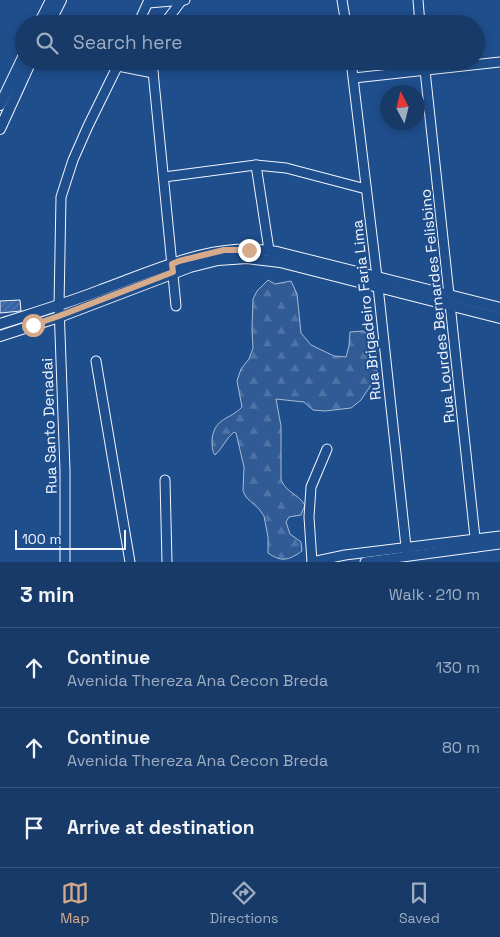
<!DOCTYPE html>
<meta charset="utf-8">
<style>
body{margin:0;font-family:"Space Grotesk",sans-serif;background:#20416f;color:#f1f3f6}
.compass{position:absolute;left:380px;top:85px;width:45px;height:45px;border-radius:50%;background:#173a69;box-shadow:0 2px 8px #0003;rotate:353deg}
.scale{position:absolute;left:15px;bottom:12px;width:111px;box-sizing:border-box;padding-left:5px;border:2px solid #f2f6ff;border-top:0;font-size:14px;line-height:18px;white-space:nowrap;color:#f2f6ff;-webkit-text-stroke:4px #1f4e8c;paint-order:stroke}
.stop{position:absolute;width:15px;height:15px;margin:-11px;border:4px solid #d6ab8b;border-radius:50%;background:#fff}
.stop.end{background:#d6ab8b;border-color:#fff;box-shadow:0 1px 5px #0008}
.list{margin:0;padding:0;list-style:none}
h2{display:flex;justify-content:space-between;align-items:center;height:65px;margin:0;padding:0 20px;font-size:21px}
h2 small{font-size:16px;font-weight:400;color:#9eadc0}
.list li{display:grid;grid-template-columns:32px 1fr auto;gap:15px;align-items:center;box-sizing:border-box;height:80px;padding:0 20px;border-top:1px solid #36547d}
.list b{display:block;font-size:19px;white-space:nowrap}
.list p{margin:0;font-size:16px;white-space:nowrap;color:#9eadc0}
.list em{font-size:16px;font-style:normal;color:#9eadc0}
.icon{flex:none;width:28px;height:28px;fill:none;stroke:currentColor;stroke-width:2;stroke-linecap:round;stroke-linejoin:round}
.map{position:relative;flex:none;width:500px;height:562px;overflow:hidden}
.search{position:absolute;background:#173a69;box-shadow:0 2px 8px #0003;left:15px;right:15px;top:15px;height:55px;display:flex;align-items:center;gap:12px;box-sizing:border-box;padding:0 18px;border-radius:28px;color:#9eadc0;font-size:19px}
.sheet{height:305px;background:#173a69}
nav{display:flex;justify-content:space-around;align-items:center;box-sizing:border-box;height:70px;border-top:1px solid #36547d;background:#173a69;font-size:14px;color:#9eadc0}
nav a{display:grid;justify-items:center;gap:2px}
nav .on{color:#d6ab8b}
.map>svg:first-child{display:block}
.forest{fill:url(#forest-firs);stroke:#a8bbd7}
.building{fill:url(#building-hatch);stroke:#f2f6ff}
.lines{fill:none;stroke-linecap:round;stroke-linejoin:round}
.minor-casing{stroke:#f2f6ff;stroke-width:11}
.major-casing{stroke:#f2f6ff;stroke-width:12}
.minor{stroke:#1f4e8c;stroke-width:9}
.major{stroke:#1f4e8c;stroke-width:10}
.route{stroke:#d6ab8b;stroke-width:6}
.labels{text-anchor:middle;dominant-baseline:central;stroke-width:4;stroke-linejoin:round;paint-order:stroke}
.street-label{font-size:15px;fill:#f2f6ff;stroke:#1f4e8c}
</style>
<div class="map">
<svg width="500" height="562" viewBox="0 0 500 562">
<defs>
<pattern id="forest-firs" width="22" height="20" patternUnits="userSpaceOnUse" patternTransform="scale(1.25)"><rect width="22" height="20" fill="#305b95"/><path d="M5 1l3.5 6h-7zM16 11l3.5 6h-7z" fill="#4e73a5"/></pattern>
<pattern id="building-hatch" width="6" height="6" patternUnits="userSpaceOnUse" patternTransform="scale(1.25)"><rect width="6" height="6" fill="#3563a3"/><path d="M-1 1l2-2M0 6l6-6M5 7l2-2" fill="none" stroke="#537ab1"/></pattern>
</defs>
<rect width="100%" height="100%" fill="#1f4e8c"/>
<path class="forest" d="M268,280l7,4 16,-3 6,13 4,39 10,12 23,11 12,1 3,-11 1,-14 13,-1 10,8 3,11 1,26 -16,24 -10,8 -26,3 -12,-1 -9,-8 -28,-3 5,27v54c6,13 16,13 24,25l-4,10 -12,2 -3,5 4,12 11,8 1,9c-14,10 -21,11 -34,2v-16l-4,-21 -5,-7 -13,-12 -3,-6 1,-24 -8,-34 -2,-1c-8,6 -11,16 -19,23 -3,-4 -3,-10 -3,-16 3,-22 18,-19 30,-32l-5,-26 4,-12 8,-10 4,-11 -1,-18 1,-31 4,-8z"/>
<path class="building" d="M20,300l1,11 -21,2v-12z"/>
<g class="lines">
<defs>
<g id="minor">
<path d="M342,0l4,24"/>
<path d="M418,0l2,24"/>
<path d="M148,3l37,-3"/>
<path d="M138,24l11,-24"/>
<path d="M164,24l18,-24"/>
<path d="M152,61l24,245"/>
<path d="M351,61l26,216 30,279"/>
<path d="M424,61l52,486"/>
<path d="M118,66l35,7"/>
<path d="M354,78l146,-16"/>
<path d="M256,165l13,85"/>
<path d="M164,177l92,-12 30,3 80,21"/>
<path d="M96,361l34,201"/>
<path d="M165,480l2,82"/>
<path d="M65,562v-91l-6,-165 2,-109 12,-37 15,-34 32,-65"/>
<path d="M312,562l33,-7 155,-19"/>
<path d="M312,562l-3,-45 2,-30 16,-38"/>
<path d="M365,562l135,-18"/>
</g>
<g id="major">
<path d="M39,24l12,-24"/>
<path d="M49,24l12,-24"/>
<path d="M0,105l24,-50"/>
<path d="M0,129l31,-68"/>
<path d="M0,324c34,-11 68,-21 101,-34 58,-21 113,-49 176,-38l223,56"/>
<path d="M0,336l59,-19 131,-50 28,-7 29,-2 33,4 220,56"/>
</g>
</defs>
<use href="#minor" class="minor-casing"/>
<use href="#major" class="major-casing"/>
<use href="#minor" class="minor"/>
<use href="#major" class="major"/>
</g>
<g class="lines">
<path class="route" d="M33,325l26,-9 114,-44 -1,-8 7,-3 45,-11h25"/>
</g>
<g class="labels">
<g class="street-label">
<text transform="translate(437 306) rotate(-96)">Rua Lourdes Bernardes Felisbino</text>
<text transform="translate(366 310) rotate(-96)">Rua Brigadeiro Faria Lima</text>
<text transform="translate(49 426) rotate(-92)">Rua Santo Denadai</text>
</g>
</g>
</svg>
<svg class="compass" viewBox="-18 -18 36 36"><path d="M0-13l5 13h-10z" fill="#e53935"/><path d="M0 13l5-13h-10z" fill="#9eadc0"/></svg>
<div class="scale">100 m</div>
<div class="stop" style="left:33px;top:325px"></div>
<div class="stop end" style="left:249px;top:250px"></div>
<div class="search"><svg class="icon" aria-label="search" viewBox="0 0 24 24"><circle cx="10" cy="10" r="6"/><path d="M15 15l6 6"/></svg>Search here</div>
</div>
<section class="sheet">
<h2>3 min<small>Walk · 210 m</small></h2>
<ul class="list">
<li><svg class="icon" aria-label="ahead" viewBox="0 0 24 24"><path d="M12 20V5M6 11l6-6 6 6"/></svg><div><b>Continue</b><p>Avenida Thereza Ana Cecon Breda</p></div><em>130 m</em></li>
<li><svg class="icon" aria-label="ahead" viewBox="0 0 24 24"><path d="M12 20V5M6 11l6-6 6 6"/></svg><div><b>Continue</b><p>Avenida Thereza Ana Cecon Breda</p></div><em>80 m</em></li>
<li><svg class="icon" aria-label="arrive" viewBox="0 0 24 24"><path d="M6 21V4h12l-3 4 3 4H6"/></svg><div><b>Arrive at destination</b></div></li>
</ul>
</section>
<nav>
<a class="on"><svg class="icon" aria-label="map" viewBox="0 0 24 24"><path d="M3 6l6-2 6 2 6-2v14l-6 2-6-2-6 2zM9 4v14M15 6v14"/></svg>Map</a>
<a><svg class="icon" aria-label="directions" viewBox="0 0 24 24"><path d="M12 3l9 9-9 9-9-9zM9 14v-3h6M13 9l2 2-2 2"/></svg>Directions</a>
<a><svg class="icon" aria-label="saved" viewBox="0 0 24 24"><path d="M7 4h10v16l-5-4-5 4z"/></svg>Saved</a>
</nav>
